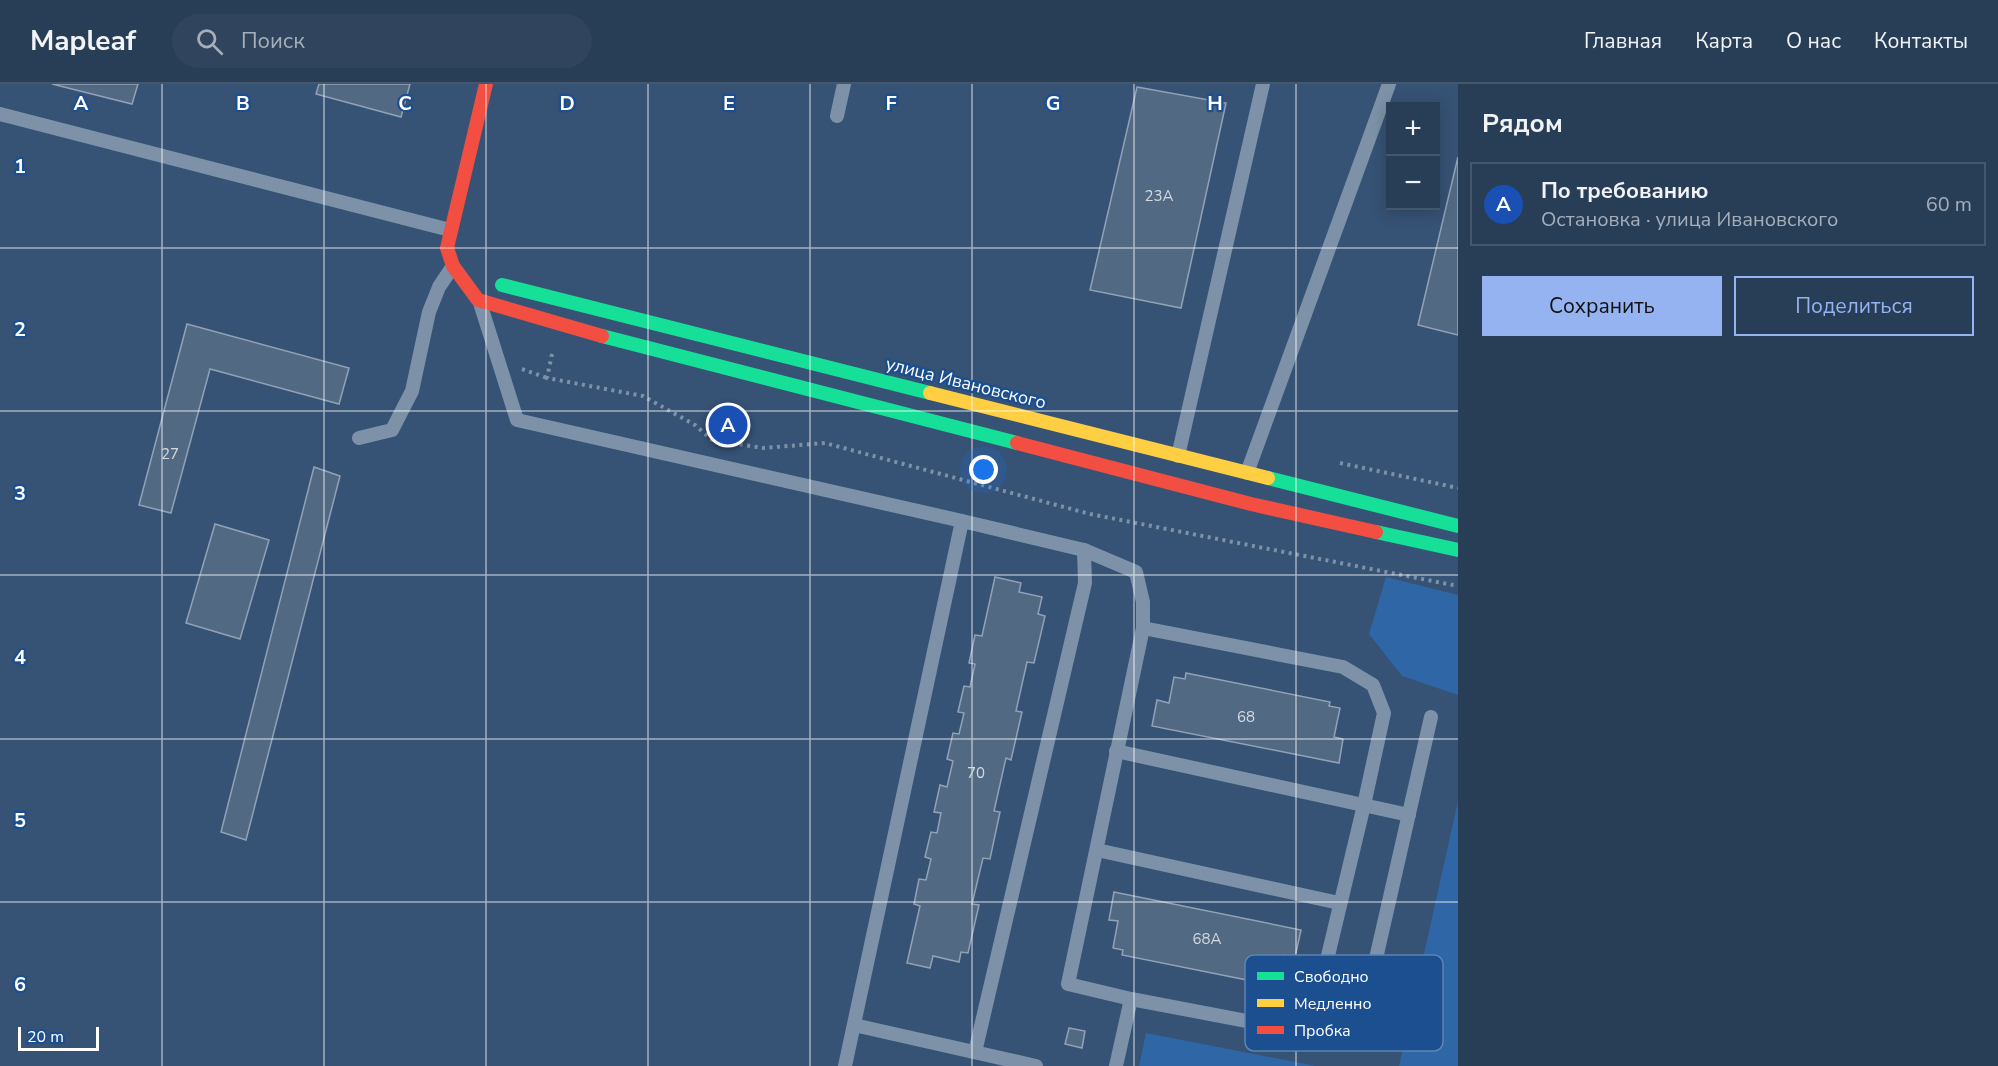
<!DOCTYPE html>
<html lang="ru">
<meta charset="utf-8">
<style>
body{margin:0;font-family:"Nunito Sans",sans-serif;background:#30455d;color:#f1f3f6}
.controls{position:absolute;right:18px;top:18px;display:grid;overflow:hidden;border-radius:0px;box-shadow:0 3px 15px #0003}
.controls button{width:54px;height:54px;display:grid;place-items:center;padding:0;border:0;border-bottom:2px solid #44576d;background:#283e57;color:#f1f3f6;font:30px sans-serif}
.scale{position:absolute;left:18px;bottom:15px;width:81px;box-sizing:border-box;padding-left:6px;border:3px solid #fff;border-top:0;font-size:16px;line-height:21px;white-space:nowrap;color:#fff;-webkit-text-stroke:4px #1b4f8f;paint-order:stroke}
.you{position:absolute;left:984px;top:386px;width:21px;height:21px;margin:-15px;border:4px solid #fff;border-radius:50%;background:#1a73e8;box-shadow:0 0 0 9px #1a73e833}
.badge{display:grid;place-items:center;width:39px;height:39px;border-radius:50%;background:#95b2f1;color:#fff;font-size:20px;font-weight:700}
.pin{position:absolute;translate:-50% -50%;border:3px solid #fff;box-shadow:0 2px 6px #0006}
.list{margin:0;padding:0;list-style:none}
h2{display:flex;justify-content:space-between;align-items:center;height:78px;margin:0;padding:0 24px;font-size:26px}
h2 small{font-size:20px;font-weight:400;color:#a5aeba}
.list li{display:grid;grid-template-columns:39px 1fr auto;gap:18px;align-items:center;box-sizing:border-box;height:84px;margin:0 12px 12px;padding:0 12px;border:2px solid #44576d;border-radius:0px}
.list b{display:block;font-size:22px;white-space:nowrap}
.list p{margin:0;font-size:20px;white-space:nowrap;color:#a5aeba}
.list em{font-size:20px;font-style:normal;color:#a5aeba}
.actions{display:flex;gap:12px;padding:18px 24px}
.actions a{flex:1;padding:14px 0;border:2px solid #95b2f1;border-radius:0px;text-align:center;font-size:21px;color:#95b2f1}
.actions .main{background:#95b2f1;color:#111}
.icon{flex:none;width:33px;height:33px;fill:none;stroke:currentColor;stroke-width:2;stroke-linecap:round;stroke-linejoin:round}
.map{position:relative;flex:none;width:1458px;height:982px;overflow:hidden}
header{display:flex;align-items:center;gap:36px;box-sizing:border-box;height:84px;padding:0 30px;background:#283e57;border-bottom:2px solid #44576d}
header strong{font-size:28px}
nav{display:flex;gap:33px;margin-inline-start:auto;font-size:21px}
.search{width:420px;height:54px;background:#30455d;display:flex;align-items:center;gap:15px;box-sizing:border-box;padding:0 21px;border-radius:33px;color:#a5aeba;font-size:22px}
main{display:flex}
aside{flex:1;background:#283e57}
.map>svg:first-child{display:block}
.green{fill:#2f66a5}
.building{fill:#526984;stroke:#92a2b6;stroke-width:1.5}
.lines{fill:none;stroke-linecap:round;stroke-linejoin:round}
.path{stroke:#7d92a8;stroke-width:4;stroke-dasharray:3 4.5;stroke-linecap:butt}
.lane{stroke:#7d92a8;stroke-width:14}
.fast{stroke:#16e098;stroke-width:14}
.slow{stroke:#ffcf43;stroke-width:14}
.jam{stroke:#f24e42;stroke-width:14}
.grid{fill:none;stroke:#fff;stroke-width:1.5;stroke-opacity:0.55}
.labels{text-anchor:middle;dominant-baseline:central;stroke-width:4.5;stroke-linejoin:round;paint-order:stroke}
.number-label{font-size:15px;fill:#d4dae0}
.street-label{font-size:18px;fill:#fff;stroke:#1b4f8f}
.key{fill:#1b4f8f;stroke:#5f84b1;stroke-width:1.5}
.key-label{font-size:16px;fill:#fff}
.grid-label{font-size:20px;text-anchor:middle;font-weight:bold;fill:#fff;stroke:#1b4f8f;stroke-width:4.5;stroke-linejoin:round;paint-order:stroke}
</style>
<header>
<strong>Mapleaf</strong>
<div class="search"><svg class="icon" aria-label="search" viewBox="0 0 24 24"><circle cx="10" cy="10" r="6"/><path d="M15 15l6 6"/></svg>Поиск</div>
<nav><a>Главная</a><a>Карта</a><a>О нас</a><a>Контакты</a></nav>
</header>
<main>
<div class="map">
<svg width="1458" height="982" viewBox="0 0 1458 982">
<rect width="100%" height="100%" fill="#365274"/>
<g class="green">
<path d="M1386,493l72,18v100l-56,-19 -33,-42z"/>
<path d="M1458,717v265h-59z"/>
<path d="M1146,949l170,33h-177z"/>
</g>
<g class="building">
<path d="M52,0h86l-6,20z"/>
<path d="M319,0h91l-9,33 -85,-23z"/>
<path d="M1137,3l89,16 -45,205 -91,-18z"/>
<path d="M1458,73v178l-40,-10z"/>
<path d="M187,240l162,44 -10,36 -129,-35 -39,144 -32,-8z"/>
<path d="M314,383l26,9 -94,364 -25,-8z"/>
<path d="M215,440l54,16 -29,99 -54,-16z"/>
<path d="M995,493l26,6 -2,9 23,5 -4,17 7,2 -11,47 -7,-1 -11,49 6,1 -11,48 -5,-2 -12,53 6,1 -10,47 -7,-1 -11,46 7,1 -11,48 -7,-1 -2,10 -26,-6 -3,12 -23,-5 13,-57 -6,-2 5,-25 7,1 5,-21 -6,-2 6,-25 6,1 4,-20 -7,-1 6,-27 7,2 6,-26 -6,-2 6,-26 6,1 5,-21 -6,-1 6,-26 6,1 5,-23 -6,-1 6,-28 7,1z"/>
<path d="M1186,589l144,29 -1,4 11,2 -6,29 9,2 -4,24 -187,-37 5,-26 12,3 5,-26 11,2z"/>
<path d="M1114,808l187,38 -6,27 -11,-2 -5,25 -11,-2 -1,6 -145,-29 1,-5 -10,-2 5,-27 -9,-1z"/>
<path d="M1069,944l16,3 -3,17 -17,-4z"/>
</g>
<g class="lines">
<g class="path">
<path d="M552,270l-5,24 96,18 52,29 17,15 51,8 62,-5 265,71 368,72"/>
<path d="M522,285l25,9"/>
<path d="M1340,379l118,25"/>
</g>
<g class="lane">
<path d="M0,30l450,116"/>
<path d="M837,32l7,-32"/>
<path d="M480,219l37,117 445,101 122,29 52,22 7,30v26l-75,356 63,15 226,43 74,-325"/>
<path d="M359,354l33,-8 20,-39 17,-79 10,-25 14,-21"/>
<path d="M1178,372l85,-372"/>
<path d="M1247,389l142,-389"/>
<path d="M1143,544l200,39 30,18 11,28 -20,92 -54,226"/>
<path d="M1116,667l293,64"/>
<path d="M1097,766l242,53"/>
<path d="M854,941l182,41"/>
<path d="M975,968l110,-469 -1,-33"/>
<path d="M845,982l117,-545"/>
<path d="M1116,982l15,-67"/>
</g>
<g class="fast">
<path d="M502,201l428,108"/>
<path d="M602,252l415,107"/>
<path d="M1268,394l190,48"/>
<path d="M1376,448l82,18"/>
</g>
<path class="slow" d="M930,309l338,85"/>
<g class="jam">
<path d="M486,0l-39,164 6,18 25,34 124,36"/>
<path d="M1017,359l234,61 125,28"/>
</g>
</g>
<path class="grid" d="M162,0v982M324,0v982M486,0v982M648,0v982M810,0v982M972,0v982M1134,0v982M1296,0v982M0,164h1458M0,327h1458M0,491h1458M0,655h1458M0,818h1458"/>
<g class="labels">
<g class="number-label">
<text x="1159" y="112">23А</text>
<text x="170" y="370">27</text>
<text x="1246" y="633">68</text>
<text x="976" y="689">70</text>
<text x="1207" y="855">68А</text>
</g>
<g class="street-label">
<text transform="translate(966 299) rotate(14)">улица Ивановского</text>
</g>
</g>
<rect x="1245" y="871" width="198" height="96" rx="9" class="key"/>
<rect x="1257" y="888" width="27" height="8" fill="#16e098"/>
<rect x="1257" y="915" width="27" height="8" fill="#ffcf43"/>
<rect x="1257" y="942" width="27" height="8" fill="#f24e42"/>
<g class="key-label">
<text x="1294" y="898">Свободно</text>
<text x="1294" y="925">Медленно</text>
<text x="1294" y="952">Пробка</text>
</g>
<g class="grid-label">
<text x="81" y="26">A</text>
<text x="243" y="26">B</text>
<text x="405" y="26">C</text>
<text x="567" y="26">D</text>
<text x="729" y="26">E</text>
<text x="891" y="26">F</text>
<text x="1053" y="26">G</text>
<text x="1215" y="26">H</text>
<text x="20" y="89">1</text>
<text x="20" y="252">2</text>
<text x="20" y="416">3</text>
<text x="20" y="580">4</text>
<text x="20" y="743">5</text>
<text x="20" y="907">6</text>
</g>
</svg>
<div class="controls">
<button>+</button>
<button>−</button>
</div>
<div class="scale">20 m</div>
<div class="you"></div>
<div class="pin badge" style="left:728px;top:341px;background:#1a4fb4">A</div>
</div>
<aside>
<h2>Рядом<small></small></h2>
<ul class="list">
<li><span class="badge" style="background:#1a4fb4">A</span><div><b>По требованию</b><p>Остановка · улица Ивановского</p></div><em>60 m</em></li>
</ul>
<div class="actions"><a class="main">Сохранить</a><a>Поделиться</a></div>
</aside>
</main>
